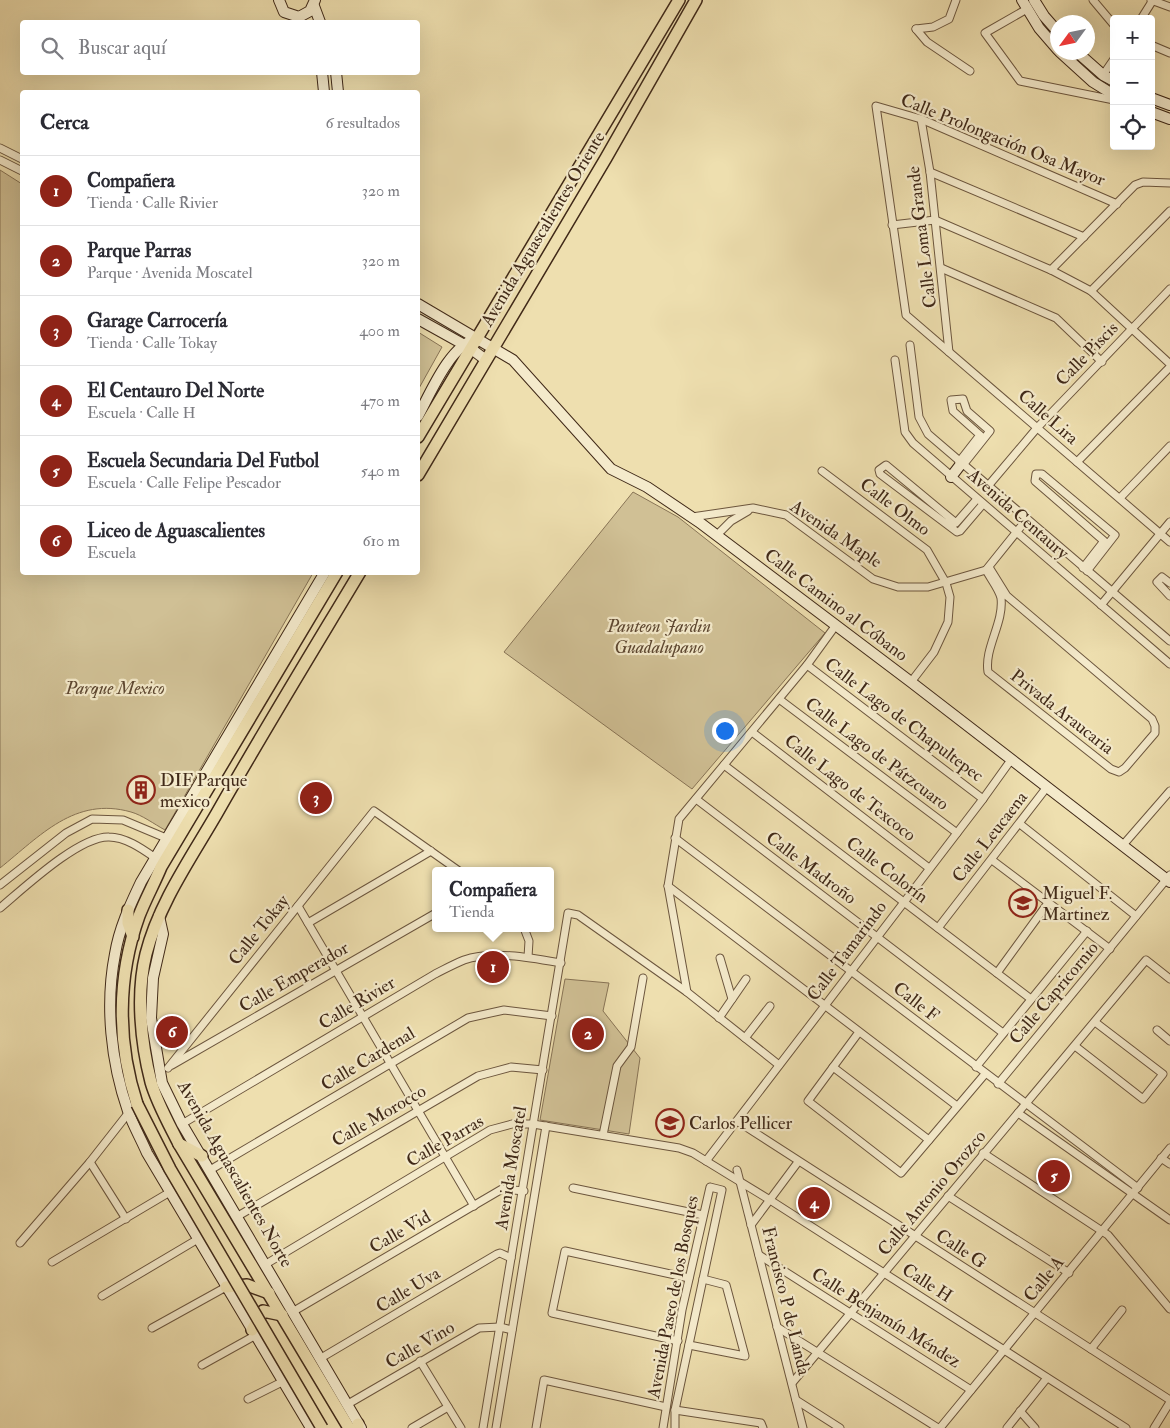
<!DOCTYPE html>
<html lang="es">
<meta charset="utf-8">
<style>
body{margin:0;font-family:"IM FELL Double Pica",serif;background:#f7f7f7;color:#2b2b33}
.controls{position:absolute;right:15px;top:15px;display:grid;overflow:hidden;border-radius:5px;box-shadow:0 5px 20px #0002}
.controls button{width:45px;height:45px;display:grid;place-items:center;padding:0;border:0;border-bottom:1px solid #e1e1e2;background:#fff;color:#2b2b33;font:25px sans-serif}
.compass{position:absolute;left:1050px;top:15px;width:45px;height:45px;border-radius:50%;background:#fff;box-shadow:0 5px 20px #0002;rotate:237deg}
.you{position:absolute;left:724px;top:730px;width:18px;height:18px;margin:-12px;border:4px solid #fff;border-radius:50%;background:#1a73e8;box-shadow:0 0 0 8px #1a73e833}
.badge{display:grid;place-items:center;width:32px;height:32px;border-radius:50%;background:#8f2418;color:#fff;font-size:16px;font-weight:700}
.pin{position:absolute;translate:-50% -50%;border:2px solid #fff;box-shadow:0 1px 5px #0006}
.popup{position:absolute;left:432px;top:867px;width:122px;height:65px;box-sizing:border-box;display:grid;place-content:center;border-radius:5px;background:#fff;filter:drop-shadow(0 1px 4px #0005);font-size:16px;white-space:nowrap;color:#7c7c81}
.popup b{font-size:19px;color:#2b2b33}
.popup::after{content:'';position:absolute;left:50%;top:100%;margin-left:-10px;border:10px solid transparent;border-top-color:#fff}
.list{margin:0;padding:0;list-style:none}
h2{display:flex;justify-content:space-between;align-items:center;height:65px;margin:0;padding:0 20px;font-size:21px}
h2 small{font-size:16px;font-weight:400;color:#7c7c81}
.list li{display:grid;grid-template-columns:32px 1fr auto;gap:15px;align-items:center;box-sizing:border-box;height:70px;padding:0 20px;border-top:1px solid #e1e1e2}
.list b{display:block;font-size:19px;white-space:nowrap}
.list p{margin:0;font-size:16px;white-space:nowrap;color:#7c7c81}
.list em{font-size:16px;font-style:normal;color:#7c7c81}
.icon{flex:none;width:28px;height:28px;fill:none;stroke:currentColor;stroke-width:2;stroke-linecap:round;stroke-linejoin:round}
.map{position:relative;flex:none;width:1170px;height:1428px;overflow:hidden}
.search{position:absolute;background:#fff;box-shadow:0 5px 20px #0002;left:20px;top:20px;width:400px;height:55px;display:flex;align-items:center;gap:12px;box-sizing:border-box;padding:0 18px;border-radius:5px;color:#7c7c81;font-size:19px}
.panel{position:absolute;background:#fff;box-shadow:0 5px 20px #0002;left:20px;top:90px;width:400px;height:485px;border-radius:5px}
.map>svg:first-child{display:block}
.green{fill:#d0c095;stroke:#887456}
.lines{fill:none;stroke-linecap:round;stroke-linejoin:round}
.street-casing{stroke:#6c563e;stroke-width:9}
.secondary-casing{stroke:#402918;stroke-width:12}
.primary-casing{stroke:#402918;stroke-width:14}
.street{stroke:#f4eacb;stroke-width:7}
.secondary{stroke:#f4eacb;stroke-width:10}
.primary{stroke:#eedfaf;stroke-width:11}
.primary-bridge-casing{stroke:#402918;stroke-width:14;stroke-linecap:butt}
.primary-bridge{stroke:#eedfaf;stroke-width:11}
.labels{text-anchor:middle;dominant-baseline:central;stroke-width:4.5;stroke-linejoin:round;paint-order:stroke}
.street-label{font-size:18px;fill:#402918;stroke:#f4eacb}
.park-label{font-size:18px;font-style:italic;fill:#5d4731;stroke:#f4eacb}
.poi-label{font-size:18px;fill:#402918;stroke:#f4eacb;text-anchor:start}
</style>
<div class="map">
<svg width="1170" height="1428" viewBox="0 0 1170 1428">
<rect width="100%" height="100%" fill="#eedfaf"/>
<filter id="stains"><feTurbulence type="fractalNoise" baseFrequency=".004" numOctaves="4"/><feColorMatrix values="0 0 0 0 .2 0 0 0 0 .09 0 0 0 0 .02 0 0 0 .5 -.17"/></filter>
<radialGradient id="worn" r=".72"><stop offset=".6" stop-color="#630" stop-opacity="0"/><stop offset="1" stop-color="#630" stop-opacity=".3"/></radialGradient>
<g class="green">
<path d="M0,170l22,14v388l291,1 -148,257c-11,-6 -23,-15 -34,-18 -56,-16 -91,24 -131,56z"/>
<path d="M418,332l24,15 -24,43z"/>
<path d="M633,492l45,25 147,116 -133,156 -188,-137z"/>
<path d="M565,979l44,4 -6,28 37,47 -11,76 -89,-14z"/>
</g>
<g class="lines">
<defs>
<g id="street">
<path d="M1093,0l21,25"/>
<path d="M1151,0l19,7"/>
<path d="M1027,9l-42,24 35,48 94,19"/>
<path d="M1141,19l12,-19"/>
<path d="M916,29l11,13 43,29"/>
<path d="M916,29l17,-2 16,-8 7,-19"/>
<path d="M1151,45l19,8"/>
<path d="M1103,75l11,-16"/>
<path d="M921,119l9,53 19,180"/>
<path d="M0,148l22,11"/>
<path d="M0,160l22,11"/>
<path d="M930,172l154,65"/>
<path d="M1117,204l-196,-85 -45,-13 30,209 264,227"/>
<path d="M892,225l43,-5 116,50 40,21 79,73"/>
<path d="M941,268l115,50 46,44"/>
<path d="M1051,270l84,-85 8,-3 27,1"/>
<path d="M1091,291l79,-80"/>
<path d="M910,345l9,72 9,17 242,207"/>
<path d="M895,360l10,72 8,11 257,221"/>
<path d="M959,462l21,-27 -27,-24 -2,-11 12,-1 4,12 23,20 -27,34"/>
<path d="M1077,462l93,-95"/>
<path d="M822,471l105,79 19,33 4,14 -2,25 -14,30 -23,30"/>
<path d="M988,486l49,-58 133,-139"/>
<path d="M1120,498l50,-52"/>
<path d="M977,499l-21,24 -70,-58 -7,5 1,4 77,58 3,-1 23,-27"/>
<path d="M692,517l61,-9 33,7 87,64 25,8h30l58,-17 41,-51"/>
<path d="M717,535l14,-14 17,-10"/>
<path d="M1083,568l21,-27 -69,-60 1,-7h6l73,61 -28,36"/>
<path d="M986,570c4,8 13,19 15,28 3,25 -17,50 -13,74l123,97 8,3 6,-4 30,-35v-7l-3,-7 -145,-123 -18,-29"/>
<path d="M1170,583l-8,-6 -5,5 13,14"/>
<path d="M1101,605l69,-83"/>
<path d="M807,665l176,134"/>
<path d="M779,699l178,134"/>
<path d="M752,732l177,136"/>
<path d="M724,765l307,234"/>
<path d="M696,799l307,234"/>
<path d="M1020,824l116,92"/>
<path d="M675,838l463,350"/>
<path d="M1123,845l47,-54"/>
<path d="M992,860l118,89"/>
<path d="M0,885l66,-52 26,-14 31,1 43,18"/>
<path d="M668,886l289,220"/>
<path d="M298,906l176,300"/>
<path d="M0,908c24,-20 79,-72 109,-71 16,0 32,11 45,20"/>
<path d="M308,923l123,-72"/>
<path d="M524,928l5,13 -1,16"/>
<path d="M938,928l109,-141"/>
<path d="M720,958l12,41"/>
<path d="M997,973l51,-70"/>
<path d="M687,992l-19,-106 11,-67 128,-154 29,-40"/>
<path d="M719,1018l27,-39"/>
<path d="M1157,1030l13,11"/>
<path d="M859,1032l-51,69 93,72 84,-99"/>
<path d="M745,1038l25,-32"/>
<path d="M1075,1046l68,53 20,-25 -68,-52"/>
<path d="M172,1065l264,-152"/>
<path d="M833,1067l96,73"/>
<path d="M976,1067l111,-136"/>
<path d="M168,1068l206,-257 85,60"/>
<path d="M998,1084l172,-209"/>
<path d="M1018,1113l152,107"/>
<path d="M737,1121l433,279"/>
<path d="M182,1124l253,-150c10,-5 19,-10 29,-14 28,-10 69,-2 97,3"/>
<path d="M603,1135l14,-69 14,-19 12,-69"/>
<path d="M983,1153l125,82 62,74"/>
<path d="M1161,1158l9,6"/>
<path d="M706,1161l277,-362 28,-39"/>
<path d="M90,1162l36,57"/>
<path d="M210,1170l258,-152 36,-8 48,6"/>
<path d="M737,1170l66,258"/>
<path d="M573,1188l130,27"/>
<path d="M948,1196l121,77"/>
<path d="M238,1216l240,-140 33,-9 32,3"/>
<path d="M751,1225l47,-63"/>
<path d="M20,1243l70,-81 40,-51"/>
<path d="M759,1255l212,135"/>
<path d="M52,1262l118,-70"/>
<path d="M266,1264l224,-134 22,-6h21l146,24 14,5 77,47 356,228"/>
<path d="M102,1296l96,-57"/>
<path d="M294,1311l208,-122 22,2"/>
<path d="M777,1327l161,101"/>
<path d="M152,1328l74,-41"/>
<path d="M678,1341l-126,-28 13,-62 124,27"/>
<path d="M689,1345l56,11 -19,-71 -23,-6"/>
<path d="M1091,1349l31,-39"/>
<path d="M321,1358l176,-104 3,-1 11,5"/>
<path d="M420,1361l41,67"/>
<path d="M202,1365l54,-30"/>
<path d="M792,1383l354,-423 24,19"/>
<path d="M248,1399l34,-17"/>
<path d="M796,1400l44,28"/>
<path d="M348,1404l131,-76 21,-1 12,3"/>
<path d="M675,1410l86,13 2,5"/>
<path d="M1020,1411l15,17"/>
<path d="M412,1428l36,-21"/>
<path d="M483,1428l85,-515 10,2 109,77 92,73"/>
<path d="M496,1428l50,-302"/>
<path d="M536,1428l8,-48 122,27"/>
<path d="M663,1428l19,-118 28,-123 12,3 -47,220v18"/>
<path d="M940,1428l230,-280"/>
<path d="M1007,1428l40,-50"/>
<path d="M1154,1428l16,-26"/>
</g>
<g id="secondary">
<path d="M279,0l5,12 15,5 11,-6 5,-11"/>
<path d="M1022,0l17,28 19,22"/>
<path d="M1034,0l10,16 14,16"/>
<path d="M314,6l6,16"/>
<path d="M1060,52l33,30 21,13"/>
<path d="M1077,52l26,23 11,6"/>
<path d="M322,72l2,20"/>
<path d="M336,72l2,20"/>
<path d="M1151,98l19,7"/>
<path d="M1151,112l19,7"/>
<path d="M418,304l95,56 98,109 36,18 52,35 212,160 259,200"/>
<path d="M418,319l52,29 16,12"/>
<path d="M418,416c12,-22 32,-71 58,-77"/>
<path d="M951,477l10,-13"/>
<path d="M159,916l4,18 -10,44 -2,40 11,65 20,41 179,304"/>
<path d="M311,1428l-164,-275c-6,-14 -14,-28 -19,-42 -17,-49 -23,-106 -13,-157 4,-25 15,-49 26,-72l184,-310"/>
</g>
<g id="primary">
<path d="M418,437l261,-437"/>
<path d="M418,475l188,-317 90,-158"/>
<path d="M128,910v13l5,14"/>
<path d="M137,1104c-20,-61 -20,-127 2,-188 6,-16 15,-32 22,-49l176,-295"/>
<path d="M179,1144l23,12"/>
<path d="M226,1287l21,-2 22,8"/>
<path d="M252,1330l11,-19 19,4"/>
<path d="M358,1424v4"/>
<path d="M349,1428l-170,-284c-10,-20 -22,-41 -28,-62 -10,-39 -15,-88 -5,-128 13,-51 45,-96 71,-141 46,-81 95,-161 143,-241"/>
</g>
</defs>
<use href="#street" class="street-casing"/>
<use href="#secondary" class="secondary-casing"/>
<use href="#primary" class="primary-casing"/>
<use href="#street" class="street"/>
<use href="#secondary" class="secondary"/>
<use href="#primary" class="primary"/>
<defs>
<path id="primary-bridge" d="M137,1104l33,65 152,259"/>
</defs>
<use href="#primary-bridge" class="primary-bridge-casing"/>
<use href="#primary-bridge" class="primary-bridge"/>
</g>
<defs>
<symbol id="building-ring" viewBox="-11 -11 22 22"><circle r="9.5" fill="#f4eacb" stroke="#8f2418" stroke-width="1.5"/><path d="M-4-6H4V6H1V3H-1V6H-4ZM-2.5-4.3h1.7v1.8h-1.7ZM.8-4.3h1.7v1.8H.8ZM-2.5-1h1.7V.8h-1.7ZM.8-1h1.7V.8H.8Z" fill="#8f2418"/></symbol>
<symbol id="school-ring" viewBox="-11 -11 22 22"><circle r="9.5" fill="#f4eacb" stroke="#8f2418" stroke-width="1.5"/><path d="M0-5L7-2L0 1L-7-2ZM-4 1L0 2.5L4 1V4Q0 6-4 4Z" fill="#8f2418"/></symbol>
</defs>
<g fill-rule="evenodd">
<use href="#building-ring" x="125" y="774" width="32" height="32"/>
<use href="#school-ring" x="1007" y="887" width="32" height="32"/>
<use href="#school-ring" x="654" y="1107" width="32" height="32"/>
</g>
<g class="labels">
<g class="street-label">
<text transform="translate(1003 140) rotate(22)">Calle Prolongación Osa Mayor</text>
<text transform="translate(543 229) rotate(-59)">Avenida Aguascalientes Oriente</text>
<text transform="translate(922 237) rotate(-97)">Calle Loma Grande</text>
<text transform="translate(1087 354) rotate(-46)">Calle Piscis</text>
<text transform="translate(1048 417) rotate(41)">Calle Lira</text>
<text transform="translate(895 507) rotate(37)">Calle Olmo</text>
<text transform="translate(1018 514) rotate(41)">Avenida Centaury</text>
<text transform="translate(836 534) rotate(34)">Avenida Maple</text>
<text transform="translate(836 605) rotate(37)">Calle Camino al Cóbano</text>
<text transform="translate(1062 712) rotate(38)">Privada Araucaria</text>
<text transform="translate(904 720) rotate(37)">Calle Lago de Chapultepec</text>
<text transform="translate(877 754) rotate(37)">Calle Lago de Pátzcuaro</text>
<text transform="translate(850 788) rotate(38)">Calle Lago de Texcoco</text>
<text transform="translate(990 837) rotate(-52)">Calle Leucaena</text>
<text transform="translate(811 868) rotate(37)">Calle Madroño</text>
<text transform="translate(887 870) rotate(37)">Calle Colorín</text>
<text transform="translate(259 930) rotate(-51)">Calle Tokay</text>
<text transform="translate(847 951) rotate(-53)">Calle Tamarindo</text>
<text transform="translate(294 977) rotate(-30)">Calle Emperador</text>
<text transform="translate(1054 993) rotate(-50)">Calle Capricornio</text>
<text transform="translate(916 1002) rotate(38)">Calle F</text>
<text transform="translate(357 1003) rotate(-31)">Calle Rivier</text>
<text transform="translate(368 1059) rotate(-31)">Calle Cardenal</text>
<text transform="translate(379 1116) rotate(-30)">Calle Morocco</text>
<text transform="translate(445 1141) rotate(-30)">Calle Parras</text>
<text transform="translate(511 1168) rotate(-81)">Avenida Moscatel</text>
<text transform="translate(235 1174) rotate(60)">Avenida Aguascalientes Norte</text>
<text transform="translate(932 1193) rotate(-50)">Calle Antonio Orozco</text>
<text transform="translate(400 1232) rotate(-30)">Calle Vid</text>
<text transform="translate(961 1249) rotate(33)">Calle G</text>
<text transform="translate(1044 1279) rotate(-51)">Calle A</text>
<text transform="translate(927 1283) rotate(33)">Calle H</text>
<text transform="translate(408 1290) rotate(-31)">Calle Uva</text>
<text transform="translate(673 1297) rotate(-79)">Avenida Paseo de los Bosques</text>
<text transform="translate(786 1301) rotate(76)">Francisco P de Landa</text>
<text transform="translate(886 1318) rotate(32)">Calle Benjamín Méndez</text>
<text transform="translate(420 1345) rotate(-30)">Calle Vino</text>
</g>
<g class="park-label">
<text x="659" y="626">Panteon Jardin<tspan x="659" dy="21">Guadalupano</tspan></text>
<text x="115" y="688">Parque Mexico</text>
</g>
<g class="poi-label">
<text x="160" y="780">DIF Parque<tspan x="160" dy="21">mexico</tspan></text>
<text x="1042" y="893">Miguel F.<tspan x="1042" dy="21">Martinez</tspan></text>
<text x="689" y="1123">Carlos Pellicer</text>
</g>
</g>
<rect width="100%" height="100%" filter="url(#stains)"/>
<rect width="100%" height="100%" fill="url(#worn)"/>
</svg>
<div class="controls">
<button>+</button>
<button>−</button>
<button><svg class="icon" aria-label="locate" viewBox="0 0 24 24"><circle cx="12" cy="12" r="6"/><path d="M12 2v4M12 18v4M2 12h4M18 12h4"/></svg></button>
</div>
<svg class="compass" viewBox="-18 -18 36 36"><path d="M0-13l5 13h-10z" fill="#e53935"/><path d="M0 13l5-13h-10z" fill="#7c7c81"/></svg>
<div class="you"></div>
<div class="pin badge" style="left:493px;top:967px">1</div>
<div class="popup"><b>Compañera</b>Tienda</div>
<div class="pin badge" style="left:588px;top:1034px">2</div>
<div class="pin badge" style="left:316px;top:798px">3</div>
<div class="pin badge" style="left:814px;top:1203px">4</div>
<div class="pin badge" style="left:1054px;top:1176px">5</div>
<div class="pin badge" style="left:172px;top:1032px">6</div>
<div class="search"><svg class="icon" aria-label="search" viewBox="0 0 24 24"><circle cx="10" cy="10" r="6"/><path d="M15 15l6 6"/></svg>Buscar aquí</div>
<section class="panel">
<h2>Cerca<small>6 resultados</small></h2>
<ul class="list">
<li><span class="badge">1</span><div><b>Compañera</b><p>Tienda · Calle Rivier</p></div><em>320 m</em></li>
<li><span class="badge">2</span><div><b>Parque Parras</b><p>Parque · Avenida Moscatel</p></div><em>320 m</em></li>
<li><span class="badge">3</span><div><b>Garage Carrocería</b><p>Tienda · Calle Tokay</p></div><em>400 m</em></li>
<li><span class="badge">4</span><div><b>El Centauro Del Norte</b><p>Escuela · Calle H</p></div><em>470 m</em></li>
<li><span class="badge">5</span><div><b>Escuela Secundaria Del Futbol</b><p>Escuela · Calle Felipe Pescador</p></div><em>540 m</em></li>
<li><span class="badge">6</span><div><b>Liceo de Aguascalientes</b><p>Escuela</p></div><em>610 m</em></li>
</ul>
</section>
</div>
